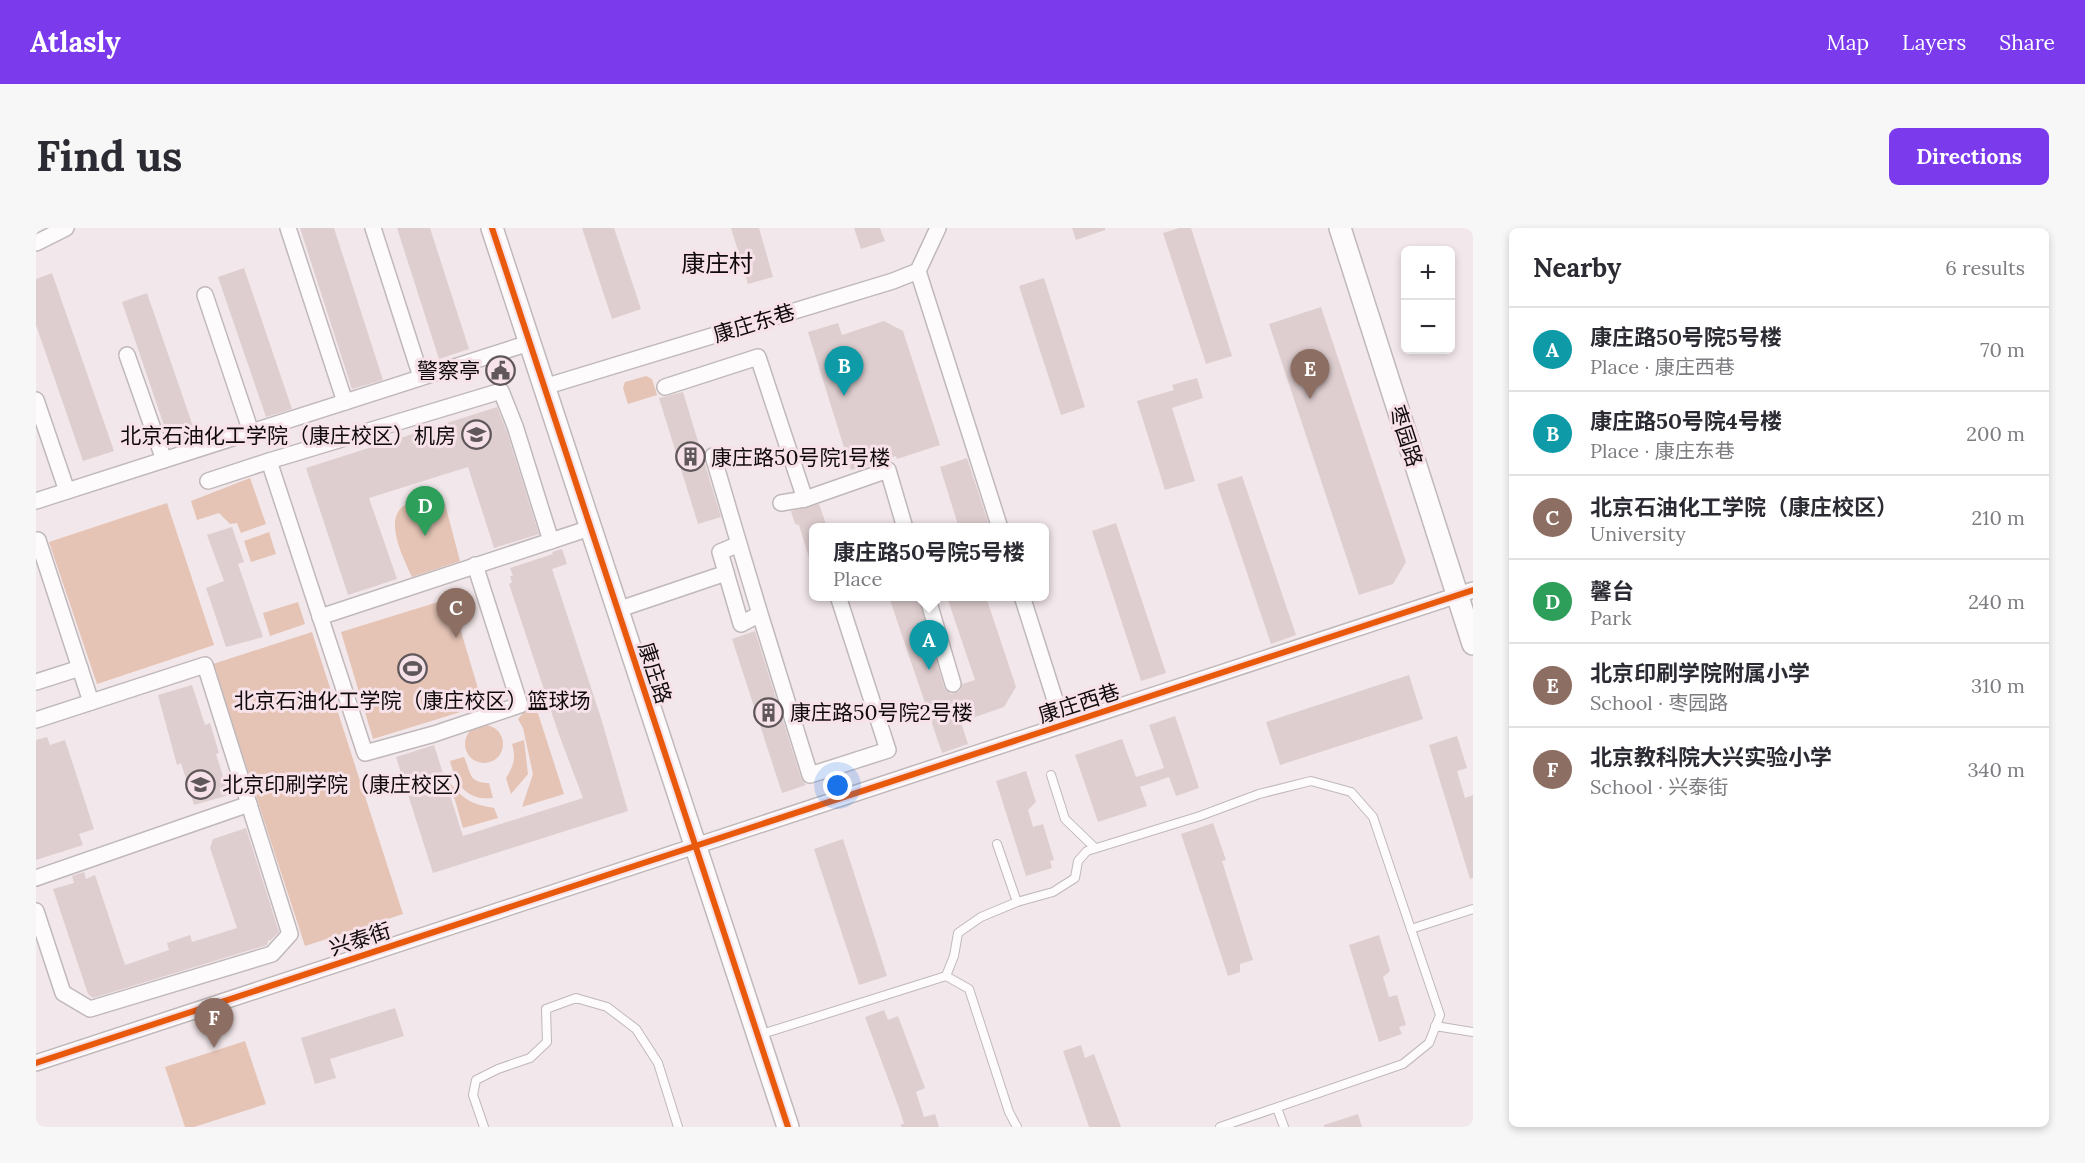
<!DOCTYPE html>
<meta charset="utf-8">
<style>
body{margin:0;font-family:Lora,"Noto Sans SC",serif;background:#f7f7f7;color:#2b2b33}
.controls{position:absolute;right:18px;top:18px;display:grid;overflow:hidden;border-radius:9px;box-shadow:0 3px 9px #0003}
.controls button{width:54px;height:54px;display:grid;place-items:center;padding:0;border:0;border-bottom:2px solid #e1e1e2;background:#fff;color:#2b2b33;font:30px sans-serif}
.you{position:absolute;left:802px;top:558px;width:21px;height:21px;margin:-15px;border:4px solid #fff;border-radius:50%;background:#1a73e8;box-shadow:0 0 0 9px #1a73e833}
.badge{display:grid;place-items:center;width:39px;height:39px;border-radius:50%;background:#7c3aed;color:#fff;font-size:20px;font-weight:700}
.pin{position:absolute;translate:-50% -50px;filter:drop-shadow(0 2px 3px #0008)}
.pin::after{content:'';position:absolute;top:32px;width:21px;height:18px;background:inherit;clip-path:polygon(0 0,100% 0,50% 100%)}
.popup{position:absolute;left:773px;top:295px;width:240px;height:78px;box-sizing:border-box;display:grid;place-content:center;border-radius:9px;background:#fff;filter:drop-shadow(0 2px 4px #0005);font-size:20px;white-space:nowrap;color:#7c7c81}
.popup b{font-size:22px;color:#2b2b33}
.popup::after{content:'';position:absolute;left:50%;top:100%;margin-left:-12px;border:12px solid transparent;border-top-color:#fff}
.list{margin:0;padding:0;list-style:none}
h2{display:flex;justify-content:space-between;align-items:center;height:78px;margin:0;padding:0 24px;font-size:26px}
h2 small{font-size:20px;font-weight:400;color:#7c7c81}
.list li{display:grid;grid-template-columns:39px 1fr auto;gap:18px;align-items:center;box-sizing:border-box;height:84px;padding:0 24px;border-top:2px solid #e1e1e2}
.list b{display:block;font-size:22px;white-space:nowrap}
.list p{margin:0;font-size:20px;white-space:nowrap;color:#7c7c81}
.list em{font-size:20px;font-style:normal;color:#7c7c81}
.map{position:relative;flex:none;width:1437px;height:899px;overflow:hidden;border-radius:9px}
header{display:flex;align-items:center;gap:36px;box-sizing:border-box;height:84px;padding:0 30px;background:#7c3aed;color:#fff}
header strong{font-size:28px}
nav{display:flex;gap:33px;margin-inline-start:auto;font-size:21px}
.intro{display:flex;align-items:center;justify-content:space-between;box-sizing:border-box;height:144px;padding:0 36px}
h1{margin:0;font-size:42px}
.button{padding:15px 27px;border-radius:9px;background:#7c3aed;color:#fff;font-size:21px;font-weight:700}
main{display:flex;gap:36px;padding:0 36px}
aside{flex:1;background:#fff;border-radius:9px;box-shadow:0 3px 9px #0003}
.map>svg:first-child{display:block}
.green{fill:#e5c4b5}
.building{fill:#dfced0}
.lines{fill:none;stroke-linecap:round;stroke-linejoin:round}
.lane-casing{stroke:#c0b8ba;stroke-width:10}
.street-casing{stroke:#c0b8ba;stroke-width:18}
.secondary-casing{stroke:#c0b8ba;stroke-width:24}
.lane{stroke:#fdfbfc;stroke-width:8}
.street{stroke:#fdfbfc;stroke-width:15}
.secondary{stroke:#fdfbfc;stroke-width:21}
.cycleway-casing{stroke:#f6e2e8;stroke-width:10}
.cycleway{stroke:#e8590c;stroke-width:6}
.labels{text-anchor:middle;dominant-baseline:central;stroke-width:6;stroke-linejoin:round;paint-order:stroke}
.street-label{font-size:21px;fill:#100a0c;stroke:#f6e2e8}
.poi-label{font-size:21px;fill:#100a0c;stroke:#f6e2e8;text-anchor:start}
.quarter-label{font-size:24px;fill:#100a0c;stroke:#f6e2e8}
</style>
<header>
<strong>Atlasly</strong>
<nav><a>Map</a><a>Layers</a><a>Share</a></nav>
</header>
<div class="intro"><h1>Find us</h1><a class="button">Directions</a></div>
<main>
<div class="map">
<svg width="1437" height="899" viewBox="0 0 1437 899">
<rect width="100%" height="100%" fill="#f2e7ea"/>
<g class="green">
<path d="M610,148l6,3 5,16 -29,9 -5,-16 2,-6z"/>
<path d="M214,250l16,46 -25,9 -4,-10 -7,1 -11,-11 -22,7 -6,-19z"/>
<path d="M394,271l15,5 15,57 -48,16c-8,-18 -31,-61 -5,-73 6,-3 16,-4 23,-5z"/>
<path d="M131,275l47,142 -117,39 -48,-142z"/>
<path d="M233,304l7,22 -25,8 -7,-21z"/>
<path d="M415,370l32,107 -110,34 -32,-107z"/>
<path d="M262,374l7,22 -35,12 -7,-23z"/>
<path d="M276,404l91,282 -98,32 -92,-282z"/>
<path d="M498,473l30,93 -42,13 11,-33 -10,-46 -5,-9z"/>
<circle cx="448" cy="516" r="19"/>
<path d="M488,512l4,34 -17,20 -5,-16c8,-13 10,-20 6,-34z"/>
<path d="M428,529c7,15 4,26 25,26l4,15c-27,3 -37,-14 -43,-37z"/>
<path d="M414,555c15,18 22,21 44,25l4,10 -35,10z"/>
<path d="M209,813l21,63 -72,23h-9l-20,-60z"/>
</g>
<g class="building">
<path d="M264,0h34l49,152 -31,9z"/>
<path d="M361,0h33l39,121 -30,10z"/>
<path d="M546,0h32l27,81 -29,10z"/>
<path d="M695,0h28l14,49 -25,7z"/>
<path d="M818,0h26l5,13 -24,8z"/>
<path d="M1036,0h33v2l-29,10z"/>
<path d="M1143,0h12l41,128 -26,8 -43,-131z"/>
<path d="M208,40l48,141 -26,8 -48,-140z"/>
<path d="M16,45l62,178 -31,10 -47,-136v-46z"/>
<path d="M1008,50l41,129 -24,8 -42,-129z"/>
<path d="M111,65l49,142 -26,8 -48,-141z"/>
<path d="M1285,79l85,255 -13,22 -34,11 -90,-271z"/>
<path d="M848,93l19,10 37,114 -43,14 -1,-3 -45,14 -43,-138 30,-9 4,12z"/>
<path d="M1161,150l6,20 -31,10 23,73 -30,9 -28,-89 37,-11 -2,-5z"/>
<path d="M647,164l38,125 -23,7 -39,-126z"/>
<path d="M461,179l9,22 33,105 -45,14 -26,-81 -99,31 28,81 -49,16 -42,-127z"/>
<path d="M931,230l23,70h-31l-19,-61z"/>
<path d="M1206,248l54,159 -25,9 -54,-160z"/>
<path d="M783,276l7,20 -13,4v36h-2l-12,-39 -4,-1 -4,-13z"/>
<path d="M1080,295l50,150 -25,8 -49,-150z"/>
<path d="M196,299l12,35 -6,2 25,73 -37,10 -20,-59 18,-7 -17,-46z"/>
<path d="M526,321l5,15 -15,5 49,149 27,93 -195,62 -37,-116 38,-12 29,91 120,-38 -25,-66 -49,-148 3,-2 -2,-6h3l-3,-8 43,-14 -1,-2z"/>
<path d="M853,369h29l26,90 7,7 9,-3 2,-7 13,-4 -28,-83h39l30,90 -12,20 -43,15 7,22 -26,9z"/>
<path d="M719,403l46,147 5,7 -24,8 -50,-154z"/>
<path d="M1373,447l14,44 -143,46 -14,-43z"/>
<path d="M156,457l13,40 5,-2 9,30 -3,1 13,41 -35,10 -13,-42 -4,2 -19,-70z"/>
<path d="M1139,488l24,72 -23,8 -7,-19 -29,10 7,19 -49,16 -23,-67 47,-16 14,38 28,-9 -15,-43z"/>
<path d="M1421,508l10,32 -10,3 8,27 8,-3v83l-3,1 -41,-134z"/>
<path d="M11,509l3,8 15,-5 29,89 -15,5 4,11 -47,15v-120z"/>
<path d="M990,543l10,31 -8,8 5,17 10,-3 11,36 -4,1 2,7 -26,8 -30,-95z"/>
<path d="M1177,595l13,37 -4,1 31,99 -13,4v8l-12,4 -47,-142z"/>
<path d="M210,600l33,104 -8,8 -3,1 -1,4 -174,53 -5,-4 -35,-105 21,-6 -2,-7 12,-4 2,7 9,-4 30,90 44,-15 -2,-7 23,-8 2,7 45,-14 -27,-80 3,-9z"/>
<path d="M807,611l44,137 -28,9 -45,-136z"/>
<path d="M1343,707l11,36 -7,6 6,20 8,-2 9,30 -7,2 3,7 -23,8 -30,-97z"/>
<path d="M359,780l9,28 -74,23 6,19 -21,6 -14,-46z"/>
<path d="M848,782l4,10 10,-4 27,72 -9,4 8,25 11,-3 4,13h-38v-3h3l-5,-16 -34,-91z"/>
<path d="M1045,817l4,13 9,-4 27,73h-32l-26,-76z"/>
<path d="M1322,886l4,13h-38v-2z"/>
</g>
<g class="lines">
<defs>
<g id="lane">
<path d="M1015,547l14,44 30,29"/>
<path d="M961,616l20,58"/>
<path d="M1375,701l62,-20"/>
<path d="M910,748l8,-20 4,-23 23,-16 36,-15 36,-10 22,-14 3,-17 9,-10 113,-35 59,-22 52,-13 40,11 22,25 67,198 -11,28 -26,21 -183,63"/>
<path d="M1399,798l38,6"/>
<path d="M723,807l187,-59 23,13 40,123 8,15"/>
<path d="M1241,880l7,19"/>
<path d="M448,899l-11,-32 3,-15 22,-11 32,-11 17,-16 -1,-33 30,-11 31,9 29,22 22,34 20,64"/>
</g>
<g id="street">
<path d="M252,0l57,174"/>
<path d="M337,0l48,149"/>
<path d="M0,15l30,-15"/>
<path d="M882,43l82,257"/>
<path d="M169,67l46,137"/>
<path d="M91,127l37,105"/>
<path d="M508,159l349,-106 25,-10 20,-43"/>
<path d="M629,159l93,-30 47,142"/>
<path d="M0,172l31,91"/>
<path d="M677,228l26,88"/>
<path d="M233,233l96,292 69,-19 86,-29 -45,-140"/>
<path d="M172,253l61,-20 232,-70 14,35 36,115"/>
<path d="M0,273l493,-158"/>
<path d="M745,275l24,-4 83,-29 17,58"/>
<path d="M0,313l2,-1 53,162"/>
<path d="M891,368l26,88"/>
<path d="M986,368l41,129"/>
<path d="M581,382l109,-37"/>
<path d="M724,386l-21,-70 -19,8 21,72 19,-10 50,161 78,-25 -49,-151"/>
<path d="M284,389l270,-89"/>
<path d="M0,454l44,-14"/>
<path d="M0,492l169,-55 85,269 -18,20 -182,55 -27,-16 -27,-82"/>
<path d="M0,650l213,-74"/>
<path d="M0,835l1437,-473"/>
</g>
<g id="secondary">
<path d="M456,0l296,899"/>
<path d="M1304,0l133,416"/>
</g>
</defs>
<use href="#lane" class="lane-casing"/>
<use href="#street" class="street-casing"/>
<use href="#secondary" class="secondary-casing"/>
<use href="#lane" class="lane"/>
<use href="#street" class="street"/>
<use href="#secondary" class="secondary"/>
<defs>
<g id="cycleway">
<path d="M456,0l296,899"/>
<path d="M0,835l1437,-473"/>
</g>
</defs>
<use href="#cycleway" class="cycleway-casing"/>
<use href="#cycleway" class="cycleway"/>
</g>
<defs>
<symbol id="civic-ring" viewBox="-11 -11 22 22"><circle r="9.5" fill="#f6e2e8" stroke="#5f575a" stroke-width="1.5"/><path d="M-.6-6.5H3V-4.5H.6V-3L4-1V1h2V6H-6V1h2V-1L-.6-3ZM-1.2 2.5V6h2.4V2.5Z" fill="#5f575a"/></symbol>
<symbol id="university-ring" viewBox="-11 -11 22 22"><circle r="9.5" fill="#f6e2e8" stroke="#5f575a" stroke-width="1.5"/><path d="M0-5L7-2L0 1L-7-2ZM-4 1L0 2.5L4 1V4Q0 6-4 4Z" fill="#5f575a"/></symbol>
<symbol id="building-ring" viewBox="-11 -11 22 22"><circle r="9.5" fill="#f6e2e8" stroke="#5f575a" stroke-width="1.5"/><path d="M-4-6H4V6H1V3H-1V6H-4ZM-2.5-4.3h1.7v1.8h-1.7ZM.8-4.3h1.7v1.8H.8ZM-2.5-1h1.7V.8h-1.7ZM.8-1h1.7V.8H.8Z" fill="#5f575a"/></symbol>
<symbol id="stadium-ring" viewBox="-11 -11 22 22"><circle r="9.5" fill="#f6e2e8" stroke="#5f575a" stroke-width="1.5"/><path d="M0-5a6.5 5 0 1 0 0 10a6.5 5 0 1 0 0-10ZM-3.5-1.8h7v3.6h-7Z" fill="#5f575a"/></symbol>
</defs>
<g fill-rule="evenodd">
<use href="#civic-ring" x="448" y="126" width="33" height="33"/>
<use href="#university-ring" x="424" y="190" width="33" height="33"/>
<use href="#building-ring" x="638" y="212" width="33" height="33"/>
<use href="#stadium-ring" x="360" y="424" width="33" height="33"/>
<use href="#building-ring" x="716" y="468" width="33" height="33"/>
<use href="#university-ring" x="148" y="540" width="33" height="33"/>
</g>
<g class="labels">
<g class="street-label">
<text transform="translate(718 95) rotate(-17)">康庄东巷</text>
<text transform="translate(1370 208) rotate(72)">枣园路</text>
<text transform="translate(619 445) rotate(72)">康庄路</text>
<text transform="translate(1043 475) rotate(-18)">康庄西巷</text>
<text transform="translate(324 711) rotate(-18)">兴泰街</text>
</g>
<g class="poi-label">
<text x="444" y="142" text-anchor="end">警察亭</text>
<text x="420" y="207" text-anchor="end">北京石油化工学院（康庄校区）机房</text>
<text x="675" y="229">康庄路50号院1号楼</text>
<text x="376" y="472" text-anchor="middle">北京石油化工学院（康庄校区）篮球场</text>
<text x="754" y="484">康庄路50号院2号楼</text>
<text x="186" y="556">北京印刷学院（康庄校区）</text>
</g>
<g class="quarter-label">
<text x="681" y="35">康庄村</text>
</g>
</g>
</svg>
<div class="controls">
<button>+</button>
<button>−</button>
</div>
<div class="you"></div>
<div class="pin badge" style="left:893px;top:442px;background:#0f9aa8">A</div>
<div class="popup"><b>康庄路50号院5号楼</b>Place</div>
<div class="pin badge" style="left:808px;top:168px;background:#0f9aa8">B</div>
<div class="pin badge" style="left:420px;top:410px;background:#8d6e63">C</div>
<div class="pin badge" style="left:389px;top:308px;background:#2e9e5b">D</div>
<div class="pin badge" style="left:1274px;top:171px;background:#8d6e63">E</div>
<div class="pin badge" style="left:178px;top:820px;background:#8d6e63">F</div>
</div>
<aside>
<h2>Nearby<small>6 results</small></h2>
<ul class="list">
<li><span class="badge" style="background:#0f9aa8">A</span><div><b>康庄路50号院5号楼</b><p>Place · 康庄西巷</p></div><em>70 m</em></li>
<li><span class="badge" style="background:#0f9aa8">B</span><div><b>康庄路50号院4号楼</b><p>Place · 康庄东巷</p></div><em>200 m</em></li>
<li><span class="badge" style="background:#8d6e63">C</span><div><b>北京石油化工学院（康庄校区）</b><p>University</p></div><em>210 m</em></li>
<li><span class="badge" style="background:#2e9e5b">D</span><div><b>馨台</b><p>Park</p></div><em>240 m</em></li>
<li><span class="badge" style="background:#8d6e63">E</span><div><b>北京印刷学院附属小学</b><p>School · 枣园路</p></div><em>310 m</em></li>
<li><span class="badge" style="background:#8d6e63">F</span><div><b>北京教科院大兴实验小学</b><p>School · 兴泰街</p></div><em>340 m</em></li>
</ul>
</aside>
</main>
